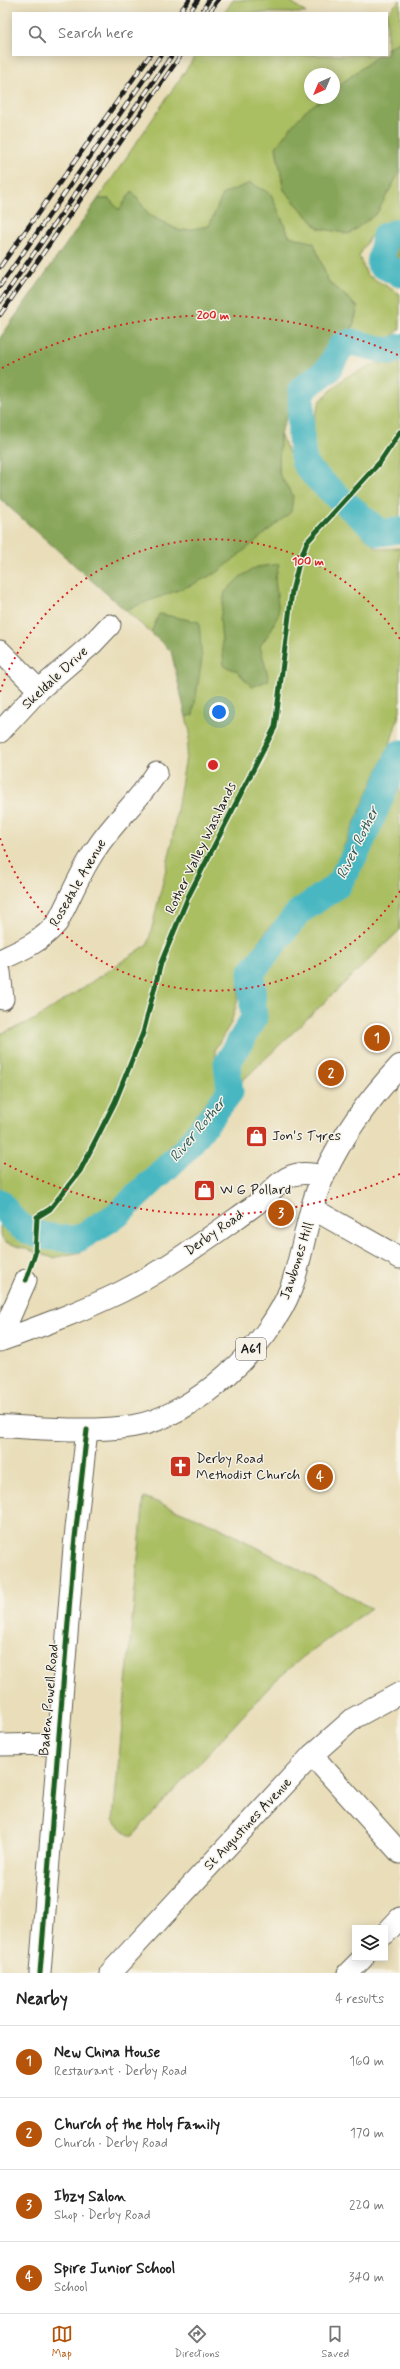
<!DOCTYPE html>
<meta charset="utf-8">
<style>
body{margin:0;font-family:Mynerve,sans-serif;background:#f2f2f2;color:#222}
.controls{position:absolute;right:12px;bottom:12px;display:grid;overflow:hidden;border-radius:0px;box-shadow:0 2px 10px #0003}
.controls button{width:36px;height:36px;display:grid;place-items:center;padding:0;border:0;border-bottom:1px solid #e0e0e0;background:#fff;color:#222;font:20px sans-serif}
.compass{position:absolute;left:304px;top:68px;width:36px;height:36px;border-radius:50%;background:#fff;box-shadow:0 2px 10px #0003;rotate:224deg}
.you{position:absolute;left:219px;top:712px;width:14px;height:14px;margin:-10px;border:3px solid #fff;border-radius:50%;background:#1a73e8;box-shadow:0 0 0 6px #1a73e833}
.badge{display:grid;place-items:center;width:26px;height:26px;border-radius:50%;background:#b45309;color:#fff;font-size:13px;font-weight:700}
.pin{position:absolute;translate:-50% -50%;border:2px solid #fff;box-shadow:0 1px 4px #0006}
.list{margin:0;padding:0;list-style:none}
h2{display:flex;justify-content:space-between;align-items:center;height:52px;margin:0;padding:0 16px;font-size:17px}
h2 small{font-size:13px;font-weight:400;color:#767676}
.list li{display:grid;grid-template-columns:26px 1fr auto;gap:12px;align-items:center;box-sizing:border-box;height:72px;padding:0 16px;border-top:1px solid #e0e0e0}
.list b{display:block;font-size:15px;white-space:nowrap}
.list p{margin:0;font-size:13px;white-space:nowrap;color:#767676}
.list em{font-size:13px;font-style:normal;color:#767676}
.icon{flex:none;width:22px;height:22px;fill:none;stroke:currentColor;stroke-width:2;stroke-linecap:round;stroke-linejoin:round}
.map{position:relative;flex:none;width:400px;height:1973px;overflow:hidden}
.search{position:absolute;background:#fff;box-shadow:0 2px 10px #0003;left:12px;right:12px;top:12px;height:44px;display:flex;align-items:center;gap:10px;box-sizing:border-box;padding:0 14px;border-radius:0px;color:#767676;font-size:15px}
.sheet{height:340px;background:#fff}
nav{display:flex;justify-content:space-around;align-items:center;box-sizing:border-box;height:56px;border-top:1px solid #e0e0e0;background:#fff;font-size:11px;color:#767676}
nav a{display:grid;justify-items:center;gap:2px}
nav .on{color:#b45309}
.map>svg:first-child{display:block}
.green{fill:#aabe62;stroke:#636d3f}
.forest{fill:#87a558;stroke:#52603a}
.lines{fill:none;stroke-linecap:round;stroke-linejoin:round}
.river{stroke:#48b7c1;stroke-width:27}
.minor-casing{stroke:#646053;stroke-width:23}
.highway-casing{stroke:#646053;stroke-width:24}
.minor{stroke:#fff;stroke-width:21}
.highway{stroke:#fff;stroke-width:22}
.rail-casing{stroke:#1c1c1c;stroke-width:4.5}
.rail{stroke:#f7f3e8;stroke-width:3;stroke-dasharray:9;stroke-linecap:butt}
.cycleway-casing{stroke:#f7f3e8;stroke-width:8}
.cycleway{stroke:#1b5e20;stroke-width:5}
.ring{fill:none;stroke:#d62828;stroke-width:2;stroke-dasharray:2 4}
.labels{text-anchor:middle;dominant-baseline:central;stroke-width:3;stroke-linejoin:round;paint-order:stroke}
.shield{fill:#f7f3e8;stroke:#5e5c59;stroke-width:1}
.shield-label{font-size:13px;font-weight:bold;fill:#1c1c1c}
.street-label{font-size:14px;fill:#1c1c1c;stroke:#f7f3e8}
.poi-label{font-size:14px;fill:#1c1c1c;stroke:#f7f3e8;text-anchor:start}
.water-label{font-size:15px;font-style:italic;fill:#2e5a5e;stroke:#f7f3e8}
.centre{fill:#d62828;stroke:#f7f3e8;stroke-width:2}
.ring-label{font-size:12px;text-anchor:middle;font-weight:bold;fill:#d62828;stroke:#f7f3e8;stroke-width:3;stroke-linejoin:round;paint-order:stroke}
</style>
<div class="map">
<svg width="400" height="1973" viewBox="0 0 400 1973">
<rect width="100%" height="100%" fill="#f7f3e8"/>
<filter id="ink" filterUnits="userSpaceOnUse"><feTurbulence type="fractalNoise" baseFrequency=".025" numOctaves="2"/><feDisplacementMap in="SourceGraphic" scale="8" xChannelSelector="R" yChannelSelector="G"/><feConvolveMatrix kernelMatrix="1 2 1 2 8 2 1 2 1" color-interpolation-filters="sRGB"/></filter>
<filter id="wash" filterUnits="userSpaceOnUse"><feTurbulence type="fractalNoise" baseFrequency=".012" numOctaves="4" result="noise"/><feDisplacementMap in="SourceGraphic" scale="16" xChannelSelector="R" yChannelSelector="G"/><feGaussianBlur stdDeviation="0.9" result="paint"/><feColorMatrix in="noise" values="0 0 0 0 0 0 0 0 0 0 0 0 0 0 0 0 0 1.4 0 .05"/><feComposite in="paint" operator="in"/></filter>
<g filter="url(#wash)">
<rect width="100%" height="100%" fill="#e9deb9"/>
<g class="green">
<path d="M233,0h56l17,13h-82z"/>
<path d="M400,0v41l-13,8v-36z"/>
<path d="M196,55h183l-45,34v-15h-24v24h13l-47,50 8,42 34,38 75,-44 7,-13v50l-30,16 -11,19 8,19 33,19v35l-10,9 -22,2 -17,-7 7,-26 -30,-26 -14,-37 -25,-8 -9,-22 -57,-20 -14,33 -29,4 -31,-16 -17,-24 -13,19 -10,-11h-11z"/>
<path d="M400,361v164l-16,1 -70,-68 -4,-27 10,-30 24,-23 33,-15 16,1z"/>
<path d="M280,434l22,47 76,68 22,-1v163l-9,30 -59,132 -62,53 -31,43 -1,30 -7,24 -16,26 3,34 4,7 -42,51 -65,65 -38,25 4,21 -28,6 -48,-16 -5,-6v-202l36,-15 112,-75 22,-92 20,-120 -4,-15 7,-3 6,-92 -39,-8 -9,19 -26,-23 28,-11 140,-103 -14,-22z"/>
<path d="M400,774v156l-161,154 -3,-19 26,-45 -3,-42 46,-59 35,-26 9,-10z"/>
<path d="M144,1497l71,28 156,83 -68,49 -28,24 -144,156 -18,-17z"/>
</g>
<g class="forest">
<path d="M400,41v130l-23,42 -28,21 -31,-6 -34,-38 -8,-43c14,-18 33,-49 58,-49v-9l45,-34h8v-6z"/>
<path d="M250,183l21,11 18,42 25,7 14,38 30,26 -7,26 -38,42 -14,11 -19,48 -1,40 14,22 -2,16 -73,60 -29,14 -64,24 -125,-111v-161l98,-139h11l10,11 13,-19 17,24 31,16 29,-5 14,-32z"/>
<path d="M400,245v22l-8,-5 -2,-4 4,-9z"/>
<path d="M279,564l-4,15 4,34 -9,19 -10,14 9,34 -17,7 -15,-16 -13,-5 -4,-47 5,-27 15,-15 17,-10z"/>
<path d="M159,614l40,8 3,37 -9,56 -7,2 -15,-66 -20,-18z"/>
</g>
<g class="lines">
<g class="river">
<path d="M400,231l-15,5 -5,28 20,10"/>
<path d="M400,347l-9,5 -39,-10 -11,4 -13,24 -26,19c-1,21 -3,51 2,72 3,12 63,60 76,72l20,-3"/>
<path d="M0,1202c21,35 42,35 78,37l39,-24 69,-66 44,-57 -3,-28 27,-46 -3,-45 48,-61 39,-27 21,-38 41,-94"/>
</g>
</g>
</g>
<g filter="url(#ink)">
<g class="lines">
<defs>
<g id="minor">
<path d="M0,651l39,39"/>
<path d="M0,732l39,-42 53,-46 18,-19"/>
<path d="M0,960c22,-10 41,-18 57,-37 13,-24 23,-51 39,-74 18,-28 44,-49 61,-77"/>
<path d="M0,972l3,27"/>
<path d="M313,1209l87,49"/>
<path d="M0,1339l26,-59"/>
<path d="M0,1341c41,-15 82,-30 121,-49 46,-23 89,-55 130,-84 30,-21 31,-42 72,-32"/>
<path d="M0,1745l57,-1"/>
<path d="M312,1755l88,98"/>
<path d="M385,1934l15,-16"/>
<path d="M40,1973l34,-426 13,-117"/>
<path d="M110,1973l202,-218 42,-37 46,-25"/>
<path d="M348,1973l15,-15"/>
</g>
<path id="highway" d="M0,1426c44,2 89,7 133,0 61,-9 137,-81 158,-138 13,-37 16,-78 33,-113 19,-41 45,-76 76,-109"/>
</defs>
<use href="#minor" class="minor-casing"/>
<use href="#highway" class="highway-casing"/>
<use href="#minor" class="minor"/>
<use href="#highway" class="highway"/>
<defs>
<g id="rail">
<path d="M179,13l10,-13"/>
<path d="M189,13l9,-13"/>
<path d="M201,13l8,-13"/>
<path d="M209,13l9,-13"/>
<path d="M0,267l150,-212"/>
<path d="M0,286l161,-231"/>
<path d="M0,302l172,-247"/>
<path d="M0,315l181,-260"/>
</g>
</defs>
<use href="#rail" class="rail-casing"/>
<use href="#rail" class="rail"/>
<defs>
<g id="cycleway">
<path d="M26,1280l9,-26 2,-37 13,-8 30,-38 35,-69 28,-69 18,-70 28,-68 86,-168 17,-136 7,-28 8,-21 73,-80 20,-30"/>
<path d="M40,1973l34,-426 13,-117"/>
</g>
</defs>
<use href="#cycleway" class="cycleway-casing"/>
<use href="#cycleway" class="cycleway"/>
</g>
</g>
<g class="ring">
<path d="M400 891A225 225 0 0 1 0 838M0 692A225 225 0 0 1 400 639"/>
<path d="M400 1174A450 450 0 0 1 2 1162M2 368A450 450 0 0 1 400 356"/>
</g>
<defs>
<symbol id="shop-square" viewBox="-11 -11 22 22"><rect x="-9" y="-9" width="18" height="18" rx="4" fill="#c8321e" stroke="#f7f3e8"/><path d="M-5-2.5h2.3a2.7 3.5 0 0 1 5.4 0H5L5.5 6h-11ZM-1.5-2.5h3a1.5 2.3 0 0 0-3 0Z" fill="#fff"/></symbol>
<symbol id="church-square" viewBox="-11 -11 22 22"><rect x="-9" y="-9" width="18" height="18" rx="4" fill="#c8321e" stroke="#f7f3e8"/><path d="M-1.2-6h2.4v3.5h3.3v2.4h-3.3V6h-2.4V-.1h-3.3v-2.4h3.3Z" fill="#fff"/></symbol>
</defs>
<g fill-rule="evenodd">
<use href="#shop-square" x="244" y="1124" width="25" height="25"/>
<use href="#shop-square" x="192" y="1178" width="25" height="25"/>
<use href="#church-square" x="168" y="1454" width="25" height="25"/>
</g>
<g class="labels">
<rect class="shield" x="236" y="1338" width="30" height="22" rx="3"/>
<g class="shield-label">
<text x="251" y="1349">A61</text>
</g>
<g class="street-label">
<text transform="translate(55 678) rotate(-43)">Skeldale Drive</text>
<text transform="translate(201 848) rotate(-64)">Rother Valley Washlands</text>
<text transform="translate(78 883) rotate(-60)">Rosedale Avenue</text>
<text transform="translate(214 1233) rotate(-35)">Derby Road</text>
<text transform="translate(297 1261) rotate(-72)">Jawbones Hill</text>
<text transform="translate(49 1700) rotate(-85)">Baden Powell Road</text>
<text transform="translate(248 1824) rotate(-47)">St Augustines Avenue</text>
</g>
<g class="poi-label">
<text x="272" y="1136">Jon's Tyres</text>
<text x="220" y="1190">W G Pollard</text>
<text x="196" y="1459">Derby Road<tspan x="196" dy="16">Methodist Church</tspan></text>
</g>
<g class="water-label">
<text transform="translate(358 843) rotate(-64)">River Rother</text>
<text transform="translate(198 1130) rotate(-50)">River Rother</text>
</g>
</g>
<circle cx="213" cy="765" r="6" class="centre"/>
<g class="ring-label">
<text x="213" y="319">200 m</text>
<text x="308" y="565">100 m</text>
</g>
</svg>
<div class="controls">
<button><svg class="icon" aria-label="layers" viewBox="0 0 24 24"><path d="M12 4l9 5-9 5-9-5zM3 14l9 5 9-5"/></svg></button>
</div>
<svg class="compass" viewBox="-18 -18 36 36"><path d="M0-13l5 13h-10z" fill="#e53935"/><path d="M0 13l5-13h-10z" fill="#767676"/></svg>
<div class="you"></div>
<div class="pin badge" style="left:377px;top:1038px">1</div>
<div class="pin badge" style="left:331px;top:1073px">2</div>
<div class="pin badge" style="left:281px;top:1213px">3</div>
<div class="pin badge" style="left:320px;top:1477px">4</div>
<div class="search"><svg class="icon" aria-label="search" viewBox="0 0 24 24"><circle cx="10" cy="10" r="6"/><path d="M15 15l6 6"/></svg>Search here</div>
</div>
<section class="sheet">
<h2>Nearby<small>4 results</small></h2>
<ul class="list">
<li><span class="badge">1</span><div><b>New China House</b><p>Restaurant · Derby Road</p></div><em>160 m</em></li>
<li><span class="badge">2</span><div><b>Church of the Holy Family</b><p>Church · Derby Road</p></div><em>170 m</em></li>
<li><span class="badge">3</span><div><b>Ibzy Salon</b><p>Shop · Derby Road</p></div><em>220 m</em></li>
<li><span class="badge">4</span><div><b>Spire Junior School</b><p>School</p></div><em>340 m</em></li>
</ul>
</section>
<nav>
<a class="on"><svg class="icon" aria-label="map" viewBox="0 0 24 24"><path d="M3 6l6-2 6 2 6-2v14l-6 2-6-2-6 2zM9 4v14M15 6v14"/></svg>Map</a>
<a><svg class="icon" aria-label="directions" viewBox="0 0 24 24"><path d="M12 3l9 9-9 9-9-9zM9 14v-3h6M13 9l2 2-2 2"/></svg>Directions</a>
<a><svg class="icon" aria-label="saved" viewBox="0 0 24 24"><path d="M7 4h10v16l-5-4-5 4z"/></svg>Saved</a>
</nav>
